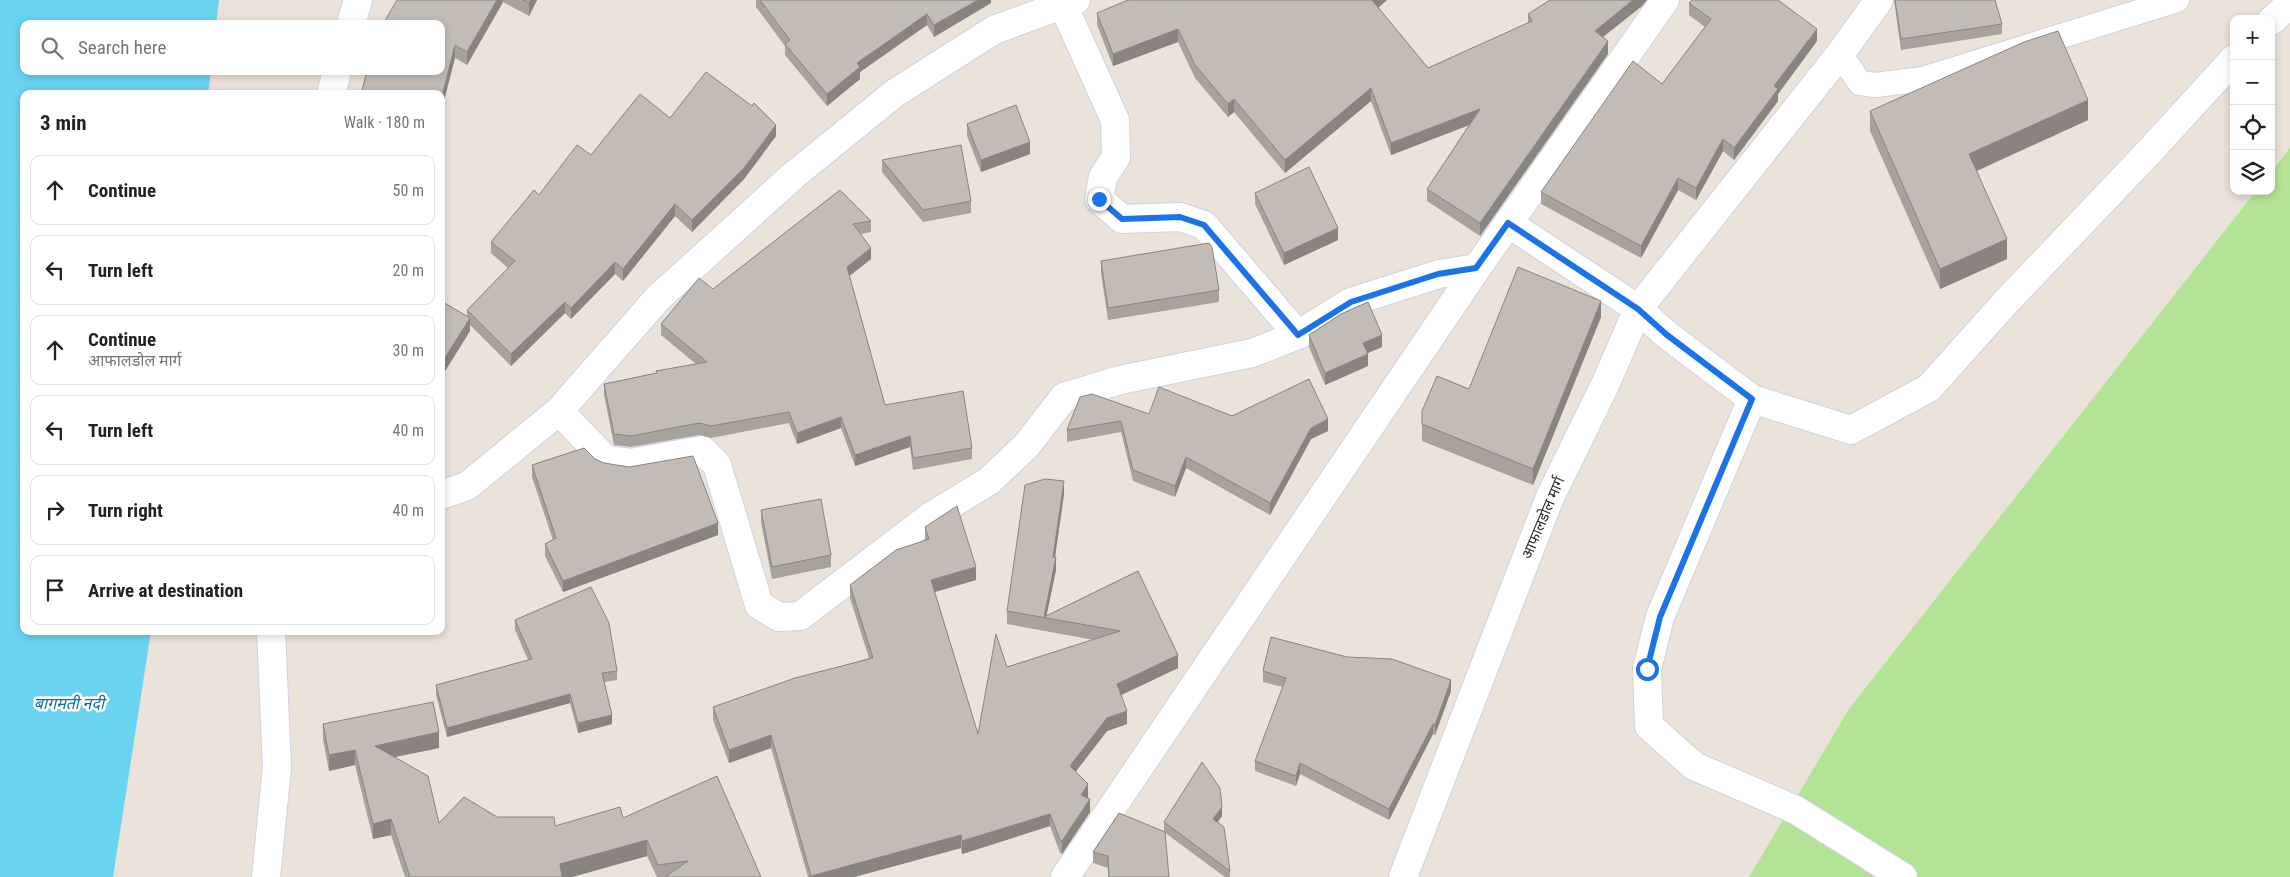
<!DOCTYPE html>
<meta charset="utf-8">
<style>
body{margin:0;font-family:"Roboto Condensed","Noto Sans Devanagari",sans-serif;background:#f2f2f2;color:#222}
.controls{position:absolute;right:15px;top:15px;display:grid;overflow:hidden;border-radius:10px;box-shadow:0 2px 8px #0003}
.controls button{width:45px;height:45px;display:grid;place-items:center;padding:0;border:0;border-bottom:1px solid #e0e0e0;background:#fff;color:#222;font:25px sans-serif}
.stop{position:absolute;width:15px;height:15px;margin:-11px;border:4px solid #1a73e8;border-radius:50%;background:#fff}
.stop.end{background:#1a73e8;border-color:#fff;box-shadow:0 1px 5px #0008}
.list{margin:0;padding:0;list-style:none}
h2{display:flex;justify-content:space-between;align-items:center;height:65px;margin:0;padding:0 20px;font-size:21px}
h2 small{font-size:16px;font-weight:400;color:#767676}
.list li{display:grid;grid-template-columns:32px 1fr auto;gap:15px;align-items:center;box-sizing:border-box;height:70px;margin:0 10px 10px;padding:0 10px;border:1px solid #e0e0e0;border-radius:10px}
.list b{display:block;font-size:19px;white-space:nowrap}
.list p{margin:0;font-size:16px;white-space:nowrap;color:#767676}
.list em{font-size:16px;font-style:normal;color:#767676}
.icon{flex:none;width:28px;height:28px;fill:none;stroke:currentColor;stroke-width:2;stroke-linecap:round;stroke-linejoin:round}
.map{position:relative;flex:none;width:2290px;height:877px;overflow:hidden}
.search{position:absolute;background:#fff;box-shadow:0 2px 8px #0003;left:20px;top:20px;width:425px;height:55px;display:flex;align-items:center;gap:12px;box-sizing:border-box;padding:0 18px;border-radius:10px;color:#767676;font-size:19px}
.panel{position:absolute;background:#fff;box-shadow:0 2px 8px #0003;left:20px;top:90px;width:425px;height:545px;border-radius:10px}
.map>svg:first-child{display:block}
.green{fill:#b3e394}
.water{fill:#69d4f0}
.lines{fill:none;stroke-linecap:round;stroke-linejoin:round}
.lane-casing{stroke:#ced3e2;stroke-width:26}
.street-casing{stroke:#ced3e2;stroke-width:30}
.lane{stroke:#fff;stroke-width:24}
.street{stroke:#fff;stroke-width:28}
.wall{fill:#a8a29d}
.shaded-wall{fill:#88847f}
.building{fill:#c3bcb6;stroke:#88847f}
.route{stroke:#1a73e8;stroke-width:6}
.labels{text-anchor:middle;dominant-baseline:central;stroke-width:5;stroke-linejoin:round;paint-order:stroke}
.street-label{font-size:15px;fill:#282828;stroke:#fff}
.water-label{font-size:16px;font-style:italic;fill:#0b7099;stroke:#fff}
</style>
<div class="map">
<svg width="2290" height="877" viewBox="0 0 2290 877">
<rect width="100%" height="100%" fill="#ebe2d9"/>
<path class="green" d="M2290,148v729h-541l100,-168 407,-518h15v-19z"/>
<path class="water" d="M0,0h219l-3,24h-192v47h187l-3,23h-184v537h127l-38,246h-113z"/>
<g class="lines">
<defs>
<path id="lane" d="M1840,54l20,29 15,2 48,-6 254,-79"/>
<g id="street">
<path d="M1879,0l-39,54 -202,255 29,26 85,64 99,31 78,-42 76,-85 143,-150 86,-94"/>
<path d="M1063,5l52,115 1,37 -13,20 -4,22 23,20 58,-2 24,8 94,110"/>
<path d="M2271,21l19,-17"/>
<path d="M351,24l7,-24"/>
<path d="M331,94l6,-23"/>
<path d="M1752,399l-92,218 -13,52 2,57 45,40 102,44 107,67"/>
<path d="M559,411l47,49 25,3 71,-13 15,15 42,140 20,12 21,-1 130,-99 59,-36 38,-36 37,-48 56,-17 132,-27 46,-18 53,-33 88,-28 38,-6"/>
<path d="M441,495l26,-9 92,-75 99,-113 136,-123 101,-82 99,-63 82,-30"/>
<path d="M266,877l11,-110 -6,-136"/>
<path d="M1065,877l412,-609 188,-268"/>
<path d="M1403,877l147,-380 55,-112 33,-76 -130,-86"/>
</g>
</defs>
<use href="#lane" class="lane-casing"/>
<use href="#street" class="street-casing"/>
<use href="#lane" class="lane"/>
<use href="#street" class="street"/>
</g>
<g class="wall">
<path d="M397,0h140l-8,16 -26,-14 -36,63 -12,-7z"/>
<path d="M756,0h235v3l-57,34 -7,-12 -67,47v7l-33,27 -42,-51v-9l-29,-39z"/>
<path d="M1387,0l-9,8 50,60 100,-45v-9l114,-8 -39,31 5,17 -128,182 -53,-35v-12l42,-64 -78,30 -20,-54 -86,72 -51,-61 -6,5 -33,-39 -17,-36 -65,24 -16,-41v-12l36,-12z"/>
<path d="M1894,0h101l7,24v10l-101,16z"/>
<path d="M1689,3l128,38 -39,53v7l-44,59 -11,-9 -27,49 -18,-10 -37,68 -100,-54v-12l121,-108 43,-57 -16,-12z"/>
<path d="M1870,111l218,9 -111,51 30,88 -67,30 -70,-158z"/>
<path d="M670,118l106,18 -32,43 -52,53 -17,-16 -52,65 -8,-7 -44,45 -6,-6 -54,53 -41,-41v6l-25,40 -4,-2v-68l26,15v-6l41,-42 -17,-15v-11l48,-47 52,-40z"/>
<path d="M967,124l63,30 -49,18 -14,-36z"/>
<path d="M882,160l89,41v12l-48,9 -41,-50z"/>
<path d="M840,190l31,31v11l-10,2 10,25 -22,17 36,129 87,43v11l-59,11 -3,-23 -55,19 -14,-38 -44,16 -8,-21 -78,15 -12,-3 -68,12 -17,-2 -10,-50v-11l52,-11v-2l40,-7 -35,-29v-11l52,-35z"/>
<path d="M1255,193l83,47 -54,25 -29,-61z"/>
<path d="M1101,261l118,29v12l-111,18 -7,-47z"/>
<path d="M1601,317l-68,168 -111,-44v-30l47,-22z"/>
<path d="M1309,335l73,12 -14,6v13l-43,19 -16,-38z"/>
<path d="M1149,414l83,2 96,15 -17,8 -41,76 -84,-47 -11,29 -42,-16 -12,-49 -54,10v-12z"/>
<path d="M595,459l123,76 -155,57 -18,-36v-12l8,-4 -21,-63v-12z"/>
<path d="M1064,494l-9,63 1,13 -10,46 92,-45 40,97 -57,27 6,29 -20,7 -31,40 12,26 -1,1 3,14 -28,42 -2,-1 -10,-27 -88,28 -1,-6 -107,29h-46l-37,-129 -42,15 -16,-43v-13l156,-49 -19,-60v-13l75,-45v-13l51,53 -41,12 43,142 29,-67 87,-27 -87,-16v-13z"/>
<path d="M761,510l70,45v12l-59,12 -11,-57z"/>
<path d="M515,620l102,51v9l-13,2 8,42 -34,9 -8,-30 -123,34 -11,-42v-10l92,-25 -13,-30z"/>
<path d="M1263,671l188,20 -16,44 -2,-1 -44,86 -89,-46 -4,12 -41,-15v-10l28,-74 -20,-5z"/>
<path d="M323,724l116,24 -44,9 44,66 58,-6 58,9 68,-8 138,59h-104l-10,-21 -75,21h-167l-14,-42 -18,4 -18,-74 -26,6 -6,-31z"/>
<path d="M1119,813l50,64h-61v-9l-15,-5v-11z"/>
<path d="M1222,816l-4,6 12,49v6h-5l-61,-45v-10z"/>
</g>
<g class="shaded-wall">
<path d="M497,0h6v2l-36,63v-13z"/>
<path d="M531,0h6l-8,16v-13z"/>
<path d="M978,0h13v3l-57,34v-12z"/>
<path d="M1372,0h15l-15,13z"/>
<path d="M1633,0h14l-5,6 -47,37v-12z"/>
<path d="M927,14v11l-67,47v7l-33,27v-12l30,-31z"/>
<path d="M1178,29v13l-65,24v-12z"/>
<path d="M1817,29v12l-39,53v7l-44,59v-12l40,-62z"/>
<path d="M1608,41v13l-128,182v-13z"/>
<path d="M455,45v13l-14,55v-13z"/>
<path d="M1371,88v13l-86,72v-13z"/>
<path d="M1234,99v13l-6,5v-13z"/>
<path d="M2088,100v20l-119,54v-20z"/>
<path d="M1480,109v12l-89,34v-12z"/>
<path d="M776,125v11l-32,43 -52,53v-12z"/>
<path d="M1723,139v12l-27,49v-12z"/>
<path d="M1030,142v12l-49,18v-12z"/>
<path d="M1678,178v12l-37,68v-12z"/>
<path d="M675,204v12l-52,65v-12z"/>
<path d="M1338,228v12l-54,25v-12z"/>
<path d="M2007,239v20l-67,30v-20z"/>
<path d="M871,248v11l-24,19v-11z"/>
<path d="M615,262v12l-44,45v-11z"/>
<path d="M1601,301v16l-68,168v-16z"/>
<path d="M565,302v11l-54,53v-12z"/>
<path d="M470,318v13l-25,40v-13z"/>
<path d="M1382,335v12l-19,8v-12z"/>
<path d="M1368,354v12l-43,19v-12z"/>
<path d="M841,417v11l-44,16v-11z"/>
<path d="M1328,419v12l-17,8 -41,76v-12l41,-75z"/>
<path d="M910,436v11l-55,19v-11z"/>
<path d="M1186,457v11l-11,29v-11z"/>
<path d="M1064,481v13l-10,70 2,-7v13l-10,48 -2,-1 9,-60z"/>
<path d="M718,523v12l-155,57v-11z"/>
<path d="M976,567v13l-45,13v-13z"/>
<path d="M1178,655v13l-61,29v-13z"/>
<path d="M1451,680v11l-16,44v-10z"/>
<path d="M570,694v9l-123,34v-9z"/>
<path d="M1127,711v13l-20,7 -37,48v-13l37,-48z"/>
<path d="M612,715v9l-34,9v-10z"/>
<path d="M1433,724v10l-44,86v-11z"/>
<path d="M439,732v16l-64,13v-15z"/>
<path d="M771,735v13l-42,15v-13z"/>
<path d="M355,750v15l-26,6v-16z"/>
<path d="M1300,763v11l-4,12v-10z"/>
<path d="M1088,784v13l-7,11v-13z"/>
<path d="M1090,799v13l-28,42v-13z"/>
<path d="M1222,807v9l-9,12v-9z"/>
<path d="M1050,814v12l-88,28v-13z"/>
<path d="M391,819v16l-18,4v-15z"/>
<path d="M961,835v13l-107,29h-43v-1z"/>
<path d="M647,840v16l-75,21h-12v-13z"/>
</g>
<g class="building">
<path d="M397,0h100l-30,52 -12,-7 -14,55v-6h-80l6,-23h74v-47h-58z"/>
<path d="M523,0h8l-2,3z"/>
<path d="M760,0h218l-44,25 -7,-11 -70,49 3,4 -33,27 -42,-50 5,-4z"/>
<path d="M1128,0h5v1l2,-1h237l56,68 104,-47 -4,-7 22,-14h83l-38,31 13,10 -128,182 -53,-34 53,-80 -89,34 -20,-55 -86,72 -51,-61 -6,5 -33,-39 -17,-36 -65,25 -16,-41z"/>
<path d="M1692,0h86l39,29 -43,57 4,3 -44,59 -11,-9 -27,49 -18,-10 -37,68 -100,-54 92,-131 29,23 49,-65 -22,-16z"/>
<path d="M1895,0h100l7,24 -101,15z"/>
<path d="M2058,31l30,69 -119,54 38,85 -67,30 -70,-158 154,-69z"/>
<path d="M706,72l46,34 2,-3 22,22 -32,43 -52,52 -17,-16 -52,65 -8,-7 -44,46 -6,-6 -54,52 -44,-44 48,-49 -24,-19 43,-52 5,5 38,-50 14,10 49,-61 30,24z"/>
<path d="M1016,105l14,37 -49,18 -14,-36z"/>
<path d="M961,145l10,56 -48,9 -41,-50z"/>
<path d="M1309,167l29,61 -54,25 -29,-60z"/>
<path d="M840,190l31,31 -18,3 18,24 -24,19 38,138 78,-14 9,57 -59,10 -3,-22 -55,19 -14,-38 -44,16 -8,-21 -78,14 -12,-3 -68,13 -17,-2 -10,-50 53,-11 -1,-2 51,-9 -46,-38 38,-46 14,11z"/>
<path d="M1209,243l3,4 7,43 -111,18 -7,-47z"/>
<path d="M1518,267l83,34 -68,168 -111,-45v-13l15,-35 32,13z"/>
<path d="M441,301l29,17 -25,40 -4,-2z"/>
<path d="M1368,302l14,33 -19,8 5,11 -43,19 -16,-38 32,-21z"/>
<path d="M1309,379l19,40 -17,9 -41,75 -84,-46 -11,29 -42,-16 -12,-49 -54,9 13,-33 12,-3 57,20 10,-27 73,29z"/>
<path d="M584,448l11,11 9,4 25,4 64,-11 25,67 -155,58 -18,-37 11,-6 -24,-73z"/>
<path d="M1045,479l19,2 -11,76h3l-12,60 94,-46 40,84 -61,29 10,27 -20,7 -37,48 18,18 -7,11 9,4 -28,42 -2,-1 -10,-26 -88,27 -1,-6 -150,41 -40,-141 -42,15 -16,-43 82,-29 78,-20 -23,-73 46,-35 33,-11 -4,-12 32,-21 19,61 -45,13 47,154 18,-100 11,33 113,-36 -113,-20 18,-126z"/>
<path d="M821,499l10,56 -59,12 -11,-57z"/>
<path d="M591,587l18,36 8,48 -15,2 10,42 -34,8 -8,-29 -123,34 -11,-43 96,-26 -17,-39z"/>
<path d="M1271,637l76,20 45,2 59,21 -16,45 -2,-1 -44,85 -89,-46 -4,13 -41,-15 31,-83 -23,-7z"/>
<path d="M433,702l6,30 -64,14 53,30 11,47 25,-26 33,20h57l1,9 65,-19 3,11 94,-42 44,101h-96l23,-16 -30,4 -11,-25 -87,24 2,13h-152l-19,-58 -18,5 -18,-74 -26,5 -6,-31z"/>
<path d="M1202,762l18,26 2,19 -9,12 11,8 6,44 -66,-49z"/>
<path d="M1119,813l46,19 4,45h-60l-1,-21 -15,-4z"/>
</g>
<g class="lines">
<path class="route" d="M1099,199l23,20 58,-2 24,8 94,110 53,-33 87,-28 38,-6 32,-45 130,86 29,26 85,64 -92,218 -13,52"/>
</g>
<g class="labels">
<g class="street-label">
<text transform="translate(1543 518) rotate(-67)">आफालडोल मार्ग</text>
</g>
<g class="water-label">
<text x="69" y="703">बागमती नदी</text>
</g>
</g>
</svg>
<div class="controls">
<button>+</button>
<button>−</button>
<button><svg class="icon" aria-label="locate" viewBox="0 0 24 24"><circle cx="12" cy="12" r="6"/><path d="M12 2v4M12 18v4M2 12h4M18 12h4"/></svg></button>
<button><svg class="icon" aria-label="layers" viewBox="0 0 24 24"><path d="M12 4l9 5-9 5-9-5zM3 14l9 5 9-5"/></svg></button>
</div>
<div class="stop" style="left:1647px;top:669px"></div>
<div class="stop end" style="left:1099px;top:199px"></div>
<div class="search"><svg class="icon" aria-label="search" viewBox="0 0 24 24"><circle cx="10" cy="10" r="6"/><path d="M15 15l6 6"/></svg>Search here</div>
<section class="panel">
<h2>3 min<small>Walk · 180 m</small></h2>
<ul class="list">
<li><svg class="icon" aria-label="ahead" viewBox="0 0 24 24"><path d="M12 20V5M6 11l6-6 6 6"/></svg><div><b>Continue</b></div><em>50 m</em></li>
<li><svg class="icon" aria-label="left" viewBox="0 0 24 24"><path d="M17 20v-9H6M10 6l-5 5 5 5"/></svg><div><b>Turn left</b></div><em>20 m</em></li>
<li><svg class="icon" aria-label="ahead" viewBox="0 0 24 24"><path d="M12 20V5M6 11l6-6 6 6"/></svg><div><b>Continue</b><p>आफालडोल मार्ग</p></div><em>30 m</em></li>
<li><svg class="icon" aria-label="left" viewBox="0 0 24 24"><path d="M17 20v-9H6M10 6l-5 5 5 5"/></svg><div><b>Turn left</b></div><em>40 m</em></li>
<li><svg class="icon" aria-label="right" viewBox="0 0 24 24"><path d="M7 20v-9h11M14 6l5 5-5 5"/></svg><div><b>Turn right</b></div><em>40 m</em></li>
<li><svg class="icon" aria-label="arrive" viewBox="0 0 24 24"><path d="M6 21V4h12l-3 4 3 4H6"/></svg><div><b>Arrive at destination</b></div></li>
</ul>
</section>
</div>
